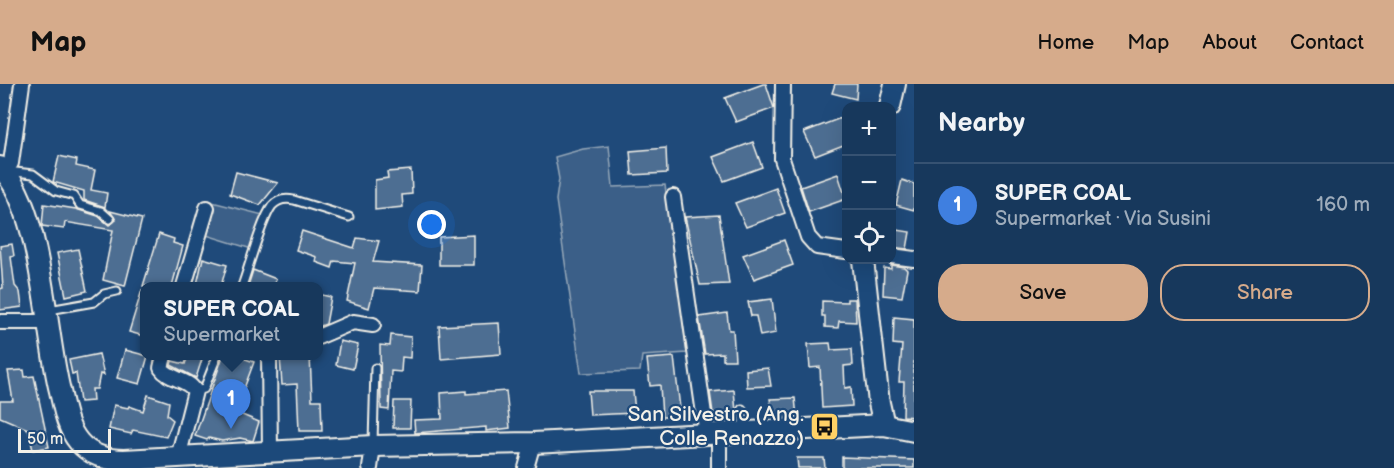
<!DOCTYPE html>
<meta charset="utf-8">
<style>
body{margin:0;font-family:"Balsamiq Sans",sans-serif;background:#244365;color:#f1f3f6}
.controls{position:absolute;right:18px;top:18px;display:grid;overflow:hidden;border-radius:12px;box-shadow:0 6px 24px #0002}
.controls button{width:54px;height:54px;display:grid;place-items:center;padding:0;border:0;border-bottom:2px solid #365272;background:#17385c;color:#f1f3f6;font:30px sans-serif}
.scale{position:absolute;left:18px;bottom:15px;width:93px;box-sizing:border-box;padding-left:6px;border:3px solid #f4f1e8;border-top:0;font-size:16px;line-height:21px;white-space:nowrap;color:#f4f1e8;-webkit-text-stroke:4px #1f4a7a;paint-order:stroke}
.you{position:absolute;left:432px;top:141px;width:21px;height:21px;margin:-15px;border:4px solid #fff;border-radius:50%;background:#1a73e8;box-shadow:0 0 0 9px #1a73e833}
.badge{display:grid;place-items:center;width:39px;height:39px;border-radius:50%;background:#d6ab8b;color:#fff;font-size:20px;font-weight:700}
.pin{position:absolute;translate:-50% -50px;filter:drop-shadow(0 2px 3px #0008)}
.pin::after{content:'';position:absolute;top:32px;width:21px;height:18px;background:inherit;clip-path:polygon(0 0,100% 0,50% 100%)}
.popup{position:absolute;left:140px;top:198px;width:183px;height:78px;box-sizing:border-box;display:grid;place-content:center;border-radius:12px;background:#17385c;filter:drop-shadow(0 2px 4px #0005);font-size:20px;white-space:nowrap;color:#9eacbb}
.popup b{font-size:22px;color:#f1f3f6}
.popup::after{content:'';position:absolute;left:50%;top:100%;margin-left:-12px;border:12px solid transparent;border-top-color:#17385c}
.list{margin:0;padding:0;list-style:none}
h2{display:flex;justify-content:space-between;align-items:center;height:78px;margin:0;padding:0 24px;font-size:26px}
h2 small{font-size:20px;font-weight:400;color:#9eacbb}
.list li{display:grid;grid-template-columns:39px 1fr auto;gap:18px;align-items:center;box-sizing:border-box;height:84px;padding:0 24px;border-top:2px solid #365272}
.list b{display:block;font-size:22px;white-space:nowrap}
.list p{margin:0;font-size:20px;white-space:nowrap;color:#9eacbb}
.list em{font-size:20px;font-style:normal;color:#9eacbb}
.actions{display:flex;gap:12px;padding:18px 24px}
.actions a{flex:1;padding:14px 0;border:2px solid #d6ab8b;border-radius:24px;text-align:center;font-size:21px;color:#d6ab8b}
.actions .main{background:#d6ab8b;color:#111}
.icon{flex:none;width:33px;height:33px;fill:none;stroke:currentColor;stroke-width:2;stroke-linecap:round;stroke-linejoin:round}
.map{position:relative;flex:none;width:914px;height:384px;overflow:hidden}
header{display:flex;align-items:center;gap:36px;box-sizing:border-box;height:84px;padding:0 30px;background:#d6ab8b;color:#111}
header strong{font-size:28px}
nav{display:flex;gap:33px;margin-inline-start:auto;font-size:21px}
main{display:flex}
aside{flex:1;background:#17385c}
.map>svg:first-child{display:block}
.green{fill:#3a5f88;stroke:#97a8b8;stroke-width:1.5}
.building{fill:#4d6e92;stroke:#f4f1e8;stroke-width:1.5}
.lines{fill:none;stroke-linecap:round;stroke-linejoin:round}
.lane-casing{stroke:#f4f1e8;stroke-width:11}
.street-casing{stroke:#f4f1e8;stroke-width:18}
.secondary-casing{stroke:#f4f1e8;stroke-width:24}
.lane{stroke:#1f4a7a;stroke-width:7}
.street{stroke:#1f4a7a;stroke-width:14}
.secondary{stroke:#1f4a7a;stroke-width:20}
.labels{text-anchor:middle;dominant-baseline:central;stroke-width:4.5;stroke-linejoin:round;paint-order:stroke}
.poi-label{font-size:21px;fill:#f4f1e8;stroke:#1f4a7a;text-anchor:end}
</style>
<header>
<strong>Map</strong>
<nav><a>Home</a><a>Map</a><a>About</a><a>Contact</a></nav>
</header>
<main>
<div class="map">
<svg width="914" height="384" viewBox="0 0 914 384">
<rect width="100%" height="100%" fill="#1f4a7a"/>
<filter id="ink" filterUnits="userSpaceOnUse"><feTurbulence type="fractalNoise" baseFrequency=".0167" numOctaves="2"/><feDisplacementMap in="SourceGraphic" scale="12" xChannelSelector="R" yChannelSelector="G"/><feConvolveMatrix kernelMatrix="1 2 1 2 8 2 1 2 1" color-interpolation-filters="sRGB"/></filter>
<g filter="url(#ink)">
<g class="green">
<path d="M609,62l4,41 52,-2 22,168 -45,3 -2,15 -59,2 -25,-173 3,-21 -4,-22 28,-8z"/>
<path d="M212,118l51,13 -11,34 -49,-15z"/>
</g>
<g class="building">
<path d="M763,0h3l8,24 -38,14 -11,-24z"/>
<path d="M835,0h22l-1,15 -24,-6z"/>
<path d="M846,32v28l-31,12 -11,-24z"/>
<path d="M753,58l9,25 -38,14 -11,-24z"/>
<path d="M666,64l1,25 -35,2 -2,-24z"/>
<path d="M59,72l18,4 -1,6 19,4 -4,20 16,3 -2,14 -21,-7v-9l-31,-9z"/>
<path d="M411,86l1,24 -10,1 1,12 -28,3v-30l13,-2 -1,-6z"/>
<path d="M236,88l42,11 -18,22 -30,-11z"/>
<path d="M838,90l8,25 -37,13 -8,-25z"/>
<path d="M902,96l12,4v26l-18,-5z"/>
<path d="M776,104l9,25 -39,14 -11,-24z"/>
<path d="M44,120l32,5 22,7 11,9 7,-5 -6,-9 32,8 -17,67 -22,-6 10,-50 -48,-8 -1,7 -22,-3z"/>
<path d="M719,131l10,69 -29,1 -15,-68z"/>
<path d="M891,145l19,3 -3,17 -16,-2z"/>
<path d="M302,147l52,17 3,-10 22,3 -6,21 49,3 -2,26 -46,-3 -5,20 -22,-7 8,-38 -21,-2 -2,7 -16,-6 1,-5 -21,-7z"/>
<path d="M159,150l15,5 -1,4 10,3 -11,40h-29z"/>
<path d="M474,151v30h-35v-28z"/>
<path d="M784,156l9,25 -39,14 -11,-24z"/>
<path d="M12,160l2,12 -3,1 4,29 5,6 2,15 -22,3v-21l3,-1 -3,-42z"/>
<path d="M78,165l9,42 -21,5 -9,-43z"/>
<path d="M203,174l24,7 -6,21 -24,-2z"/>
<path d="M891,181l13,2 3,3 -5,27 -19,-2 1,-27 7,1z"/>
<path d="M253,186l23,9 -3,7h-25z"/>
<path d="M142,206l2,1v45l-15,-4z"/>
<path d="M318,210l13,3 -5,27 -8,3z"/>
<path d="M772,215l4,34 -16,3 -4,-20h-5l-3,-14z"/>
<path d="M847,215h8l1,23 -17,-1 -1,7 -13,-1v-11h-3v-15l25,1z"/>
<path d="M727,229l2,17h4l2,30h-12v-7l-18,1 -6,-37z"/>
<path d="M894,233l20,2v98l-11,-1 1,-34h-5l3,-37 -9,-1z"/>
<path d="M499,239l2,31 -60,5 -2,-33z"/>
<path d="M391,251l20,2 -1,21 -8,-1 -1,15 -10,-1 -2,39 -8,-1 -1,-64 10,1z"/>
<path d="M340,257l18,4 -5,24 -17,-4z"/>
<path d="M830,259l1,7 21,-1 1,16 -9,1 1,22 6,-1 1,19 -30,2 -2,-41 -10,1 -2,-24z"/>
<path d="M125,266l23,6 -8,28 -23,-6z"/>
<path d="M99,270l5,21 -4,-1 -3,15h-5l1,12 -13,1 -4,-29 -4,1 -3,-14z"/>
<path d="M188,272h15l-7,22 -25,-13 1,-4 13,3z"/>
<path d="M223,272h14l17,6 -19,50 24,10 -6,19 -13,-3 -18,3 -13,-3 -2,2 -12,-4z"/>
<path d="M280,272h30l2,44h9l1,31h-23l-2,-47 -15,1z"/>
<path d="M674,273l7,60h-19l-2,-32 -10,1 -3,-27z"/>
<path d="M768,284l3,18 -24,1 -1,-17z"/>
<path d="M24,286l1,7 9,-1 15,71 -16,3 -5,-21 -28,-12v-16h13l-5,-30z"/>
<path d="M734,306l2,22 -23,1 -3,-21z"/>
<path d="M466,307v3l40,-3 4,37 -24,3v-4l-71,6 -1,-13 28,-1 -1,-26z"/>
<path d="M588,307h45l2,22 -45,2z"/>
<path d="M148,311l21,7 -2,13 6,5 -7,17 -33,-7 -2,4 -22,-5 5,-24 14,3 1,-2 14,5z"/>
<path d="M795,314l2,19 -23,2 -4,-20z"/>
<path d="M394,317h17l-1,27h-17z"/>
<path d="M842,373l72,3v8h-72z"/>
<path d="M797,374h27l1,10h-27z"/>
</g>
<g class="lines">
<defs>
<g id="lane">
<path d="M7,87l26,3 23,17 18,5 6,9 21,6 9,8"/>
<path d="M242,202c7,-19 19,-65 30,-80 6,-7 13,-8 22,-6l55,17"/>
<path d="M49,226l45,-8 10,-8 13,-3"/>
<path d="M195,307l9,-2 13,-33"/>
<path d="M742,325l2,22"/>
<path d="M373,359l2,-75"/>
</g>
<g id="street">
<path d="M783,0l-1,75 26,78 9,10 29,4"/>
<path d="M5,88l6,-9 11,-79"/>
<path d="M673,113l34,238"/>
<path d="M892,172l22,3"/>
<path d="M184,202l23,-78"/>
<path d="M0,238h46"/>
<path d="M318,253l35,-15 20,3"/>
<path d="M164,272l-3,12c8,12 26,10 34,23l-15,59 1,8"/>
<path d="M269,272l1,96"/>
<path d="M719,350v34"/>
<path d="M370,384l3,-22"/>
<path d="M526,384l7,-25"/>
</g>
<g id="secondary">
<path d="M890,22l5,-22"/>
<path d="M0,83c42,40 45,166 60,224 4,18 7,37 19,51 12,14 28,18 45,18l249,-14 160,-3 351,-18 30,6"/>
<path d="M863,176l16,143 5,22"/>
</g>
</defs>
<use href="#lane" class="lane-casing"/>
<use href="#street" class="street-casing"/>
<use href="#secondary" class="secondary-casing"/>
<use href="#lane" class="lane"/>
<use href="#street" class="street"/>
<use href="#secondary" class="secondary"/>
</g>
</g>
<defs>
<symbol id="bus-square" viewBox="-11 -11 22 22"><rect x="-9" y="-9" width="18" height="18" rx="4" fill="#ffd166" stroke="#1f4a7a"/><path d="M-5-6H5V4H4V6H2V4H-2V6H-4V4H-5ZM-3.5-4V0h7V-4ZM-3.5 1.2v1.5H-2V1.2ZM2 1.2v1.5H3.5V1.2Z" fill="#111"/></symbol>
</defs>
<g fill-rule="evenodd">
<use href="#bus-square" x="808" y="326" width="33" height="33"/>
</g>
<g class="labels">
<g class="poi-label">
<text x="804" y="330">San Silvestro (Ang.<tspan x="804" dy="24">Colle Renazzo)</tspan></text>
</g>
</g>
</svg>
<div class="controls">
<button>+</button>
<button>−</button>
<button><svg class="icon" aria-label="locate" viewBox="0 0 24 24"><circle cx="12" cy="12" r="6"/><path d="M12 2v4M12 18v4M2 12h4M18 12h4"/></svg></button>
</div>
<div class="scale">50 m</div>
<div class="you"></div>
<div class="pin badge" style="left:231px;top:345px;background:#3f7fe0">1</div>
<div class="popup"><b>SUPER COAL</b>Supermarket</div>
</div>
<aside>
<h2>Nearby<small></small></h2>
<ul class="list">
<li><span class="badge" style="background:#3f7fe0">1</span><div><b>SUPER COAL</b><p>Supermarket · Via Susini</p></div><em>160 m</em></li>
</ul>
<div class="actions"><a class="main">Save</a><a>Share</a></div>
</aside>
</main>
